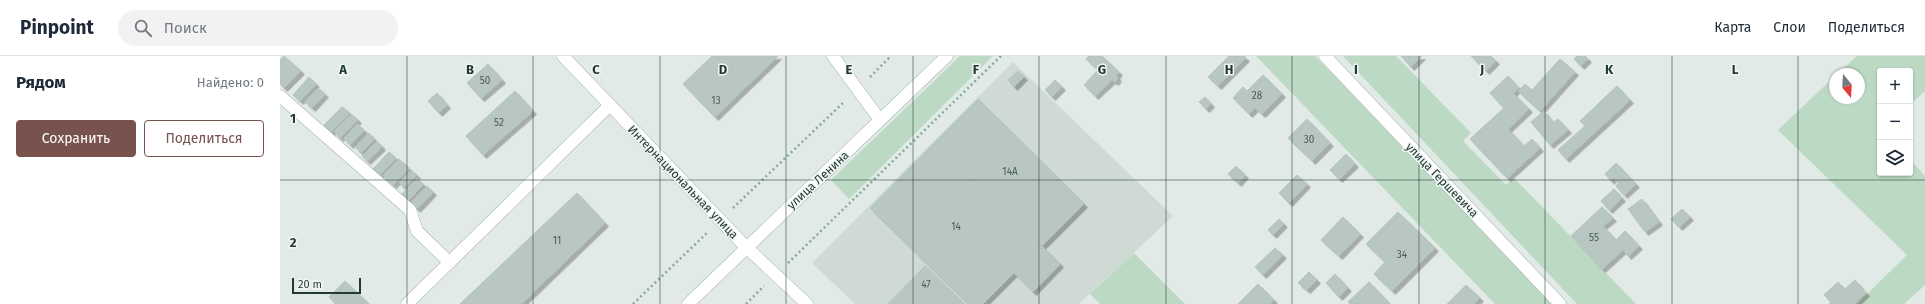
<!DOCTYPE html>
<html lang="ru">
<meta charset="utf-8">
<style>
body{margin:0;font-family:"Fira Sans",sans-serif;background:#f2f2f3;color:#1f2937}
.controls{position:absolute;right:12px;top:12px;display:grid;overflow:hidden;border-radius:4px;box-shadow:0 1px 3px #0004}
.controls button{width:36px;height:36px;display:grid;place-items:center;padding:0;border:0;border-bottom:1px solid #e0e1e3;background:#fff;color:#1f2937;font:20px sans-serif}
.compass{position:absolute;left:1549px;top:12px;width:36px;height:36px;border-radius:50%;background:#fff;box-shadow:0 1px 3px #0004;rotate:162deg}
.scale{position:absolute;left:12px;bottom:10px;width:69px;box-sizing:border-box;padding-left:4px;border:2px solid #233933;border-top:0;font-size:11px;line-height:14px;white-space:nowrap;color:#233933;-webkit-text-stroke:3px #f1f7f4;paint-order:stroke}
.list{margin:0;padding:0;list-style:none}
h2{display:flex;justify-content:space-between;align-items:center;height:52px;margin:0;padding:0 16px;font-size:17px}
h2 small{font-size:13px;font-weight:400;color:#747a83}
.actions{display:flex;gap:8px;padding:12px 16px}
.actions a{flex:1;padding:9px 0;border:1px solid #78524c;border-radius:4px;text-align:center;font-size:14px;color:#78524c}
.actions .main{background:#78524c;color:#fff}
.icon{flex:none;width:22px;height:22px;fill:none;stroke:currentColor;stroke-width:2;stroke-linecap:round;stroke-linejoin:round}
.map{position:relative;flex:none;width:1645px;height:248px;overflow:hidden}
header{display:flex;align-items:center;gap:24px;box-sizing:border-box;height:56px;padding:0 20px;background:#fff;border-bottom:1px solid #e0e1e3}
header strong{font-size:19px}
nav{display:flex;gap:22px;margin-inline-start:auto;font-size:14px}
.search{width:280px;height:36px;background:#f2f2f3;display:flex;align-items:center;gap:10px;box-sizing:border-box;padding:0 14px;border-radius:22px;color:#747a83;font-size:15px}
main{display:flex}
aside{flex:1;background:#fff}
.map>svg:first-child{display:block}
.built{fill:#cfdad5}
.green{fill:#bcd9c3}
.building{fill:#b9c7c2;stroke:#b4c3bd;filter:url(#shadow)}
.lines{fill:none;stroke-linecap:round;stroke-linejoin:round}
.minor-casing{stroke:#a4b1ad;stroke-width:13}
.path{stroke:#84aa9e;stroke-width:2.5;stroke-dasharray:2 3;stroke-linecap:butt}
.minor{stroke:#fff;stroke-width:12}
.grid{fill:none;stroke:#233933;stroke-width:1;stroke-opacity:0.55}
.labels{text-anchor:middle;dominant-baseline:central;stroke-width:3;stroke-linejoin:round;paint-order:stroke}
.number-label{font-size:10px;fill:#485c57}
.street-label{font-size:12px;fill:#233933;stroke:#f1f7f4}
.grid-label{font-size:13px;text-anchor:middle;font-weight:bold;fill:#233933;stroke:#f1f7f4;stroke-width:3;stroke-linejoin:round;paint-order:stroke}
</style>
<header>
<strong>Pinpoint</strong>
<div class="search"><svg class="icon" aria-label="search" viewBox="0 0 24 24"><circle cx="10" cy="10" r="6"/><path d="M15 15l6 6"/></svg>Поиск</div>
<nav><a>Карта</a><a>Слои</a><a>Поделиться</a></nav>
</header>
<main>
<aside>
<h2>Рядом<small>Найдено: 0</small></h2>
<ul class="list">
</ul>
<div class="actions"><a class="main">Сохранить</a><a>Поделиться</a></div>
</aside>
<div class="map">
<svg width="1645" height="248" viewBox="0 0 1645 248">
<defs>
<filter id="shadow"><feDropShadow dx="3.5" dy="3.5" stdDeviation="0" flood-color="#0004"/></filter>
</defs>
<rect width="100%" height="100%" fill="#e1eae6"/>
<path class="built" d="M733,6l160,154 -94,88h-224l-43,-41z"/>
<g class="green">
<path d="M680,0h33l-144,143 -18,-19z"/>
<path d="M976,0h59l240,248h-60z"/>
<path d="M1063,0h53l75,77 -8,8 43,44 8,-7 122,126h-59z"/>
<path d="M1577,0h68v35l-15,14v-34h-30v102h30v-14l15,17v109l-21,19h-47l50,-49 -129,-125 57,-54v22h24v-24h-21z"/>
<path d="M854,197l51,51h-85l-10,-10z"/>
</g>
<g class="building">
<path d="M4,0l17,15 -17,17 -4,-4v-24z"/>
<path d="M432,0h66l-63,61 -32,-33z"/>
<path d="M809,0h13l17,16 -3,4 2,2 -3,4 -3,-2 -17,16 -11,-11 14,-15 -12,-11z"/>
<path d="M949,0h15l2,2 -28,28 -10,-9z"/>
<path d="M1121,0h21l-11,11z"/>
<path d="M1191,0h20l5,5 -10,10z"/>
<path d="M1297,0h8l3,3 -7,7 -7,-7z"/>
<path d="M1280,3l15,13 -35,39 -22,-20 7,-7 7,6z"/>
<path d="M208,8l14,16 -21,18 -14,-15z"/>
<path d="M738,15l6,6 -10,10 -6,-7z"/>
<path d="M983,19l19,19 -20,20 -7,-6 -6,6 -16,-16 10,-11 4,4z"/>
<path d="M1228,20l11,12 -6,5 16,16 -21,20 16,17 8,-7 8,9 -33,30 -37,-39 34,-31 -14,-15z"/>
<path d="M29,21l7,7 -16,17 -7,-6z"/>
<path d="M775,24l7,7 -10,10 -7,-7z"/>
<path d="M1337,30l13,14 -64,59 -8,-9 27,-24 -5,-5z"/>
<path d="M38,32l7,6 -13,14 -7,-6z"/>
<path d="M235,35l18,20 -50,44 -17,-19z"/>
<path d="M157,37l10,12 -8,8 -11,-12z"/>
<path d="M925,41l6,7 -5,5 -7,-7z"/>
<path d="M698,43l106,105 -42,42 -106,-105z"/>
<path d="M62,51l8,6 -19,19 -7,-7z"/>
<path d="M1264,55l9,12 5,-4 10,11 -18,15 -19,-23z"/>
<path d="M71,58l7,6 -18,18 -6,-6z"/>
<path d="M1027,63l23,24 -18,18 -24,-23z"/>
<path d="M77,68l7,6 -14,15 -6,-6z"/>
<path d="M89,77l5,6 -13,14 -6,-6z"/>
<path d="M97,85l5,6 -15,14 -5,-5z"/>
<path d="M656,85l124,123 -27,28 -19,-19 -31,31h-15l-98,-96z"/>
<path d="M109,96l7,6 -16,17 -7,-6z"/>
<path d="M1066,98l9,10 -16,15 -9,-9z"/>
<path d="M119,103l10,9 -16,17 -10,-9z"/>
<path d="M1336,107l20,21 -12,11 -8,-9 3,-3 -6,-5 -2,3 -6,-7z"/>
<path d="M956,110l9,9 -7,8 -10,-9z"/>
<path d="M131,114l6,5 -13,13 -5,-5z"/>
<path d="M1017,119l10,9 -18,19 -10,-10z"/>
<path d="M137,122l6,6 -15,17 -7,-6z"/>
<path d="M147,130l6,6 -16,17 -6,-6z"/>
<path d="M1334,133l8,9 -13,12 -8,-9z"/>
<path d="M297,137l28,30 -84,81h-61z"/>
<path d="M1362,143l17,23 -14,10 -17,-23z"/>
<path d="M1322,151l11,11 -10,8 13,14 9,-9 14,15 -11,10 -5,-6 -21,19 -31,-33z"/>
<path d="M1402,153l8,8 -11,10 -8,-8z"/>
<path d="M1118,156l37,36 -43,43 -18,-17 11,-12 -19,-18z"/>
<path d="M1063,161l17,17 -21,22 -18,-16z"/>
<path d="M999,163l5,5 -11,11 -5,-5z"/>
<path d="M995,192l8,7 -20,20 -8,-8z"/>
<path d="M645,210l39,38h-76z"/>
<path d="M1029,216l8,8 -10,10 -9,-7z"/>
<path d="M1055,218l13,14 -9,9 -13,-14z"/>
<path d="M1575,224l11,13 -12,11h-25l2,-2 -7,-7 14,-13 7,7z"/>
<path d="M65,225l24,23h-33l-7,-7z"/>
<path d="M1089,226l21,22h-40l-2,-2z"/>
<path d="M978,228l16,16 -5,4h-31z"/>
<path d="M1186,229l14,13 -6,6h-27z"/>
</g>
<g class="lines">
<defs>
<g id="minor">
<path d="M283,0l183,191 61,57"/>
<path d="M553,0l47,64"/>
<path d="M1045,0l235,248"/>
<path d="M0,40l130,114 7,21 32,31"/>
<path d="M127,248l203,-199"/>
<path d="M408,248l259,-248"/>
</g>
</defs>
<use href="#minor" class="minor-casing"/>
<g class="path">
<path d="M590,21l21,-21"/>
<path d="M453,152l112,-107"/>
<path d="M508,207l213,-207"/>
<path d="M353,248l75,-72"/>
<path d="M466,248l18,-18"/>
</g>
<use href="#minor" class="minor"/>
</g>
<path class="grid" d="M127,0v248M253,0v248M380,0v248M506,0v248M633,0v248M759,0v248M886,0v248M1012,0v248M1139,0v248M1265,0v248M1392,0v248M1518,0v248M0,124h1645"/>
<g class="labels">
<g class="number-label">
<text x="205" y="25">50</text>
<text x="977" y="40">28</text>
<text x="436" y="45">13</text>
<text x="219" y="67">52</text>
<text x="1029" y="84">30</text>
<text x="730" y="116">14А</text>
<text x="676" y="171">14</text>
<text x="1314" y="182">55</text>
<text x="277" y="185">11</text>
<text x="1122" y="199">34</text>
<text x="646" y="229">47</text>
</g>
<g class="street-label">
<text transform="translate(538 124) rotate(-43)">улица Ленина</text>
<text transform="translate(1162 124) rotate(46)">улица Гершевича</text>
<text transform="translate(403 126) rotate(46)">Интернациональная улица</text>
</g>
</g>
<g class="grid-label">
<text x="63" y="18">A</text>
<text x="190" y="18">B</text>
<text x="316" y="18">C</text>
<text x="443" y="18">D</text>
<text x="569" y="18">E</text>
<text x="696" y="18">F</text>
<text x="822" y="18">G</text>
<text x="949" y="18">H</text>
<text x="1076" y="18">I</text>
<text x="1202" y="18">J</text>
<text x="1329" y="18">K</text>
<text x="1455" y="18">L</text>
<text x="13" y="67">1</text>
<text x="13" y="191">2</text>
</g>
</svg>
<div class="controls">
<button>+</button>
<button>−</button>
<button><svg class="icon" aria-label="layers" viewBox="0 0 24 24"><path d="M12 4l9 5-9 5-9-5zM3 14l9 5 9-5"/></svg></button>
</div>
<svg class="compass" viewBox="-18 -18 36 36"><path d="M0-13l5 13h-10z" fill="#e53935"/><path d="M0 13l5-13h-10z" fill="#747a83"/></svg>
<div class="scale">20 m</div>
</div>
</main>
